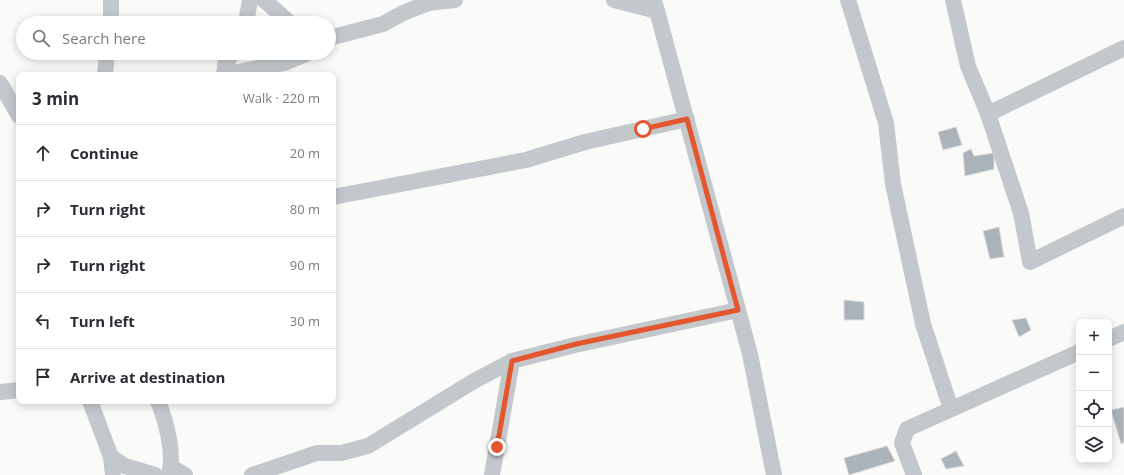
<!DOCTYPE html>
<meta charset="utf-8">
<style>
body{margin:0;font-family:"Open Sans",sans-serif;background:#f2f2f3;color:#2b2b33}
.controls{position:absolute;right:12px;bottom:12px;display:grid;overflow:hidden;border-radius:8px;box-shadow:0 2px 10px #0003}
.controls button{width:36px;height:36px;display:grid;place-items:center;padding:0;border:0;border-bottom:1px solid #e1e1e2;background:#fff;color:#2b2b33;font:20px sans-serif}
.stop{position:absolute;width:12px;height:12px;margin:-9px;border:3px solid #e4572e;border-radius:50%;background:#fff}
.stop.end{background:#e4572e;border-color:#fff;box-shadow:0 1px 4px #0008}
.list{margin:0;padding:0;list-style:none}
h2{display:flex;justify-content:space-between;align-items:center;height:52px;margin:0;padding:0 16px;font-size:17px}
h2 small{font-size:13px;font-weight:400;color:#7c7c81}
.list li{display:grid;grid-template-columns:26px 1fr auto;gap:12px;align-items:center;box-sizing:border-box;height:56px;padding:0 16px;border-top:1px solid #e1e1e2}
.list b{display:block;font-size:15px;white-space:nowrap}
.list em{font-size:13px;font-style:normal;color:#7c7c81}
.icon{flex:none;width:22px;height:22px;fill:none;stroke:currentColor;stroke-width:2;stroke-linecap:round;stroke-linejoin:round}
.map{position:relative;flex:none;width:1124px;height:475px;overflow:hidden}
.search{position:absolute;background:#fff;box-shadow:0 2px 10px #0003;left:16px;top:16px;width:320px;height:44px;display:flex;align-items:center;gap:10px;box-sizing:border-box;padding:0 14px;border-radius:22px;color:#7c7c81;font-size:15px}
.panel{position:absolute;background:#fff;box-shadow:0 2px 10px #0003;left:16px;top:72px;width:320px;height:332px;border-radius:8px}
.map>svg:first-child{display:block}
.building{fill:#aab3b9;stroke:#dcdcda}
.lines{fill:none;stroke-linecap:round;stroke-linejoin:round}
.minor{stroke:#c3c8cc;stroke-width:16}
.route{stroke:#e4572e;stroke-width:5}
</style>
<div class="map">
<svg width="1124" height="475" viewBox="0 0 1124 475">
<rect width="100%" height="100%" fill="#fafaf8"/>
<g class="building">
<path d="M956,127l6,18 -19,5 -5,-18z"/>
<path d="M971,149l3,7 20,-3v16l-29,7 -2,-23z"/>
<path d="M999,227l5,30 -14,2 -7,-28z"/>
<path d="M844,300l20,2v18h-20z"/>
<path d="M1026,318l5,12 -12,7 -7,-17z"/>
<path d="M1124,407v35l-3,2 -10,-34z"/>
<path d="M887,446l8,15 -46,14 -5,-17z"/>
<path d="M956,451l8,15 -18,3 -5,-10z"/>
</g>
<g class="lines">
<g class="minor">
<path d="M264,0l26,23"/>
<path d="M614,0l43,11"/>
<path d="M654,0l96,354 24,121"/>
<path d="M848,0l38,123 7,61 30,140 28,85"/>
<path d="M953,0l15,66 20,48 33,99 9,49 94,-46"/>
<path d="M111,23v-23"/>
<path d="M246,23l4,-23"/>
<path d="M329,40l4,-3 50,-13 20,-11 25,-10 27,-3"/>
<path d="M225,74v-10l8,-11"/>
<path d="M105,75l2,-22"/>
<path d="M223,75l61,-12 24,-10"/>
<path d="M0,83l19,33"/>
<path d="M988,114l136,-66"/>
<path d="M333,197l193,-37 59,-18 102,-23"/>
<path d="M1109,339l15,-7"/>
<path d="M0,392l19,-2"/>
<path d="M90,401l21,56 2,18"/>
<path d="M158,401c8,20 17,53 11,74"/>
<path d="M111,457l14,9 30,9"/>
<path d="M171,467l14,8"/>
<path d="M252,475l65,-22h24l27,-7 106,-65 38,-20 63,-16 163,-35"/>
<path d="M492,475l20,-114"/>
<path d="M914,475l-12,-32 5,-14 172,-77"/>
</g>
</g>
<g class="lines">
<path class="route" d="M497,447l15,-86 64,-17 162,-34 -51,-191 -44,10"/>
</g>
</svg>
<div class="controls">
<button>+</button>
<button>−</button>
<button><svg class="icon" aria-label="locate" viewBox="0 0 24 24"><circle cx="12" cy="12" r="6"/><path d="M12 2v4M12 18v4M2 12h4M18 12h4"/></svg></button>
<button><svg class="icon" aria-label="layers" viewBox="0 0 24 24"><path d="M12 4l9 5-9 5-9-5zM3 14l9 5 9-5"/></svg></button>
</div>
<div class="stop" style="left:643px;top:129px"></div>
<div class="stop end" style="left:497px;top:447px"></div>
<div class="search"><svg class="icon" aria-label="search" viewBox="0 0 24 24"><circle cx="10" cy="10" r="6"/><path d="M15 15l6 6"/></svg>Search here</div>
<section class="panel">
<h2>3 min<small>Walk · 220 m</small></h2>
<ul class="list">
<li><svg class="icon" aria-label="ahead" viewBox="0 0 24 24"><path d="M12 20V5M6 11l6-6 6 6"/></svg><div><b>Continue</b></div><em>20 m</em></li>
<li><svg class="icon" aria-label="right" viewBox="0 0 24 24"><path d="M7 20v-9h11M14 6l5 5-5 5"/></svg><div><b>Turn right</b></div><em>80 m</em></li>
<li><svg class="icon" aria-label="right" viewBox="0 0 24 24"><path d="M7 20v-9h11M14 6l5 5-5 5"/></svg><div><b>Turn right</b></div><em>90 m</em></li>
<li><svg class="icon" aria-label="left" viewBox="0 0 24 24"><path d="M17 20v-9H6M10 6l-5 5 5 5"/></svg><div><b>Turn left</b></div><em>30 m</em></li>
<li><svg class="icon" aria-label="arrive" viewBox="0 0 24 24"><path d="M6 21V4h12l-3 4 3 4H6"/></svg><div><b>Arrive at destination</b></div></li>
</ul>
</section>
</div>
